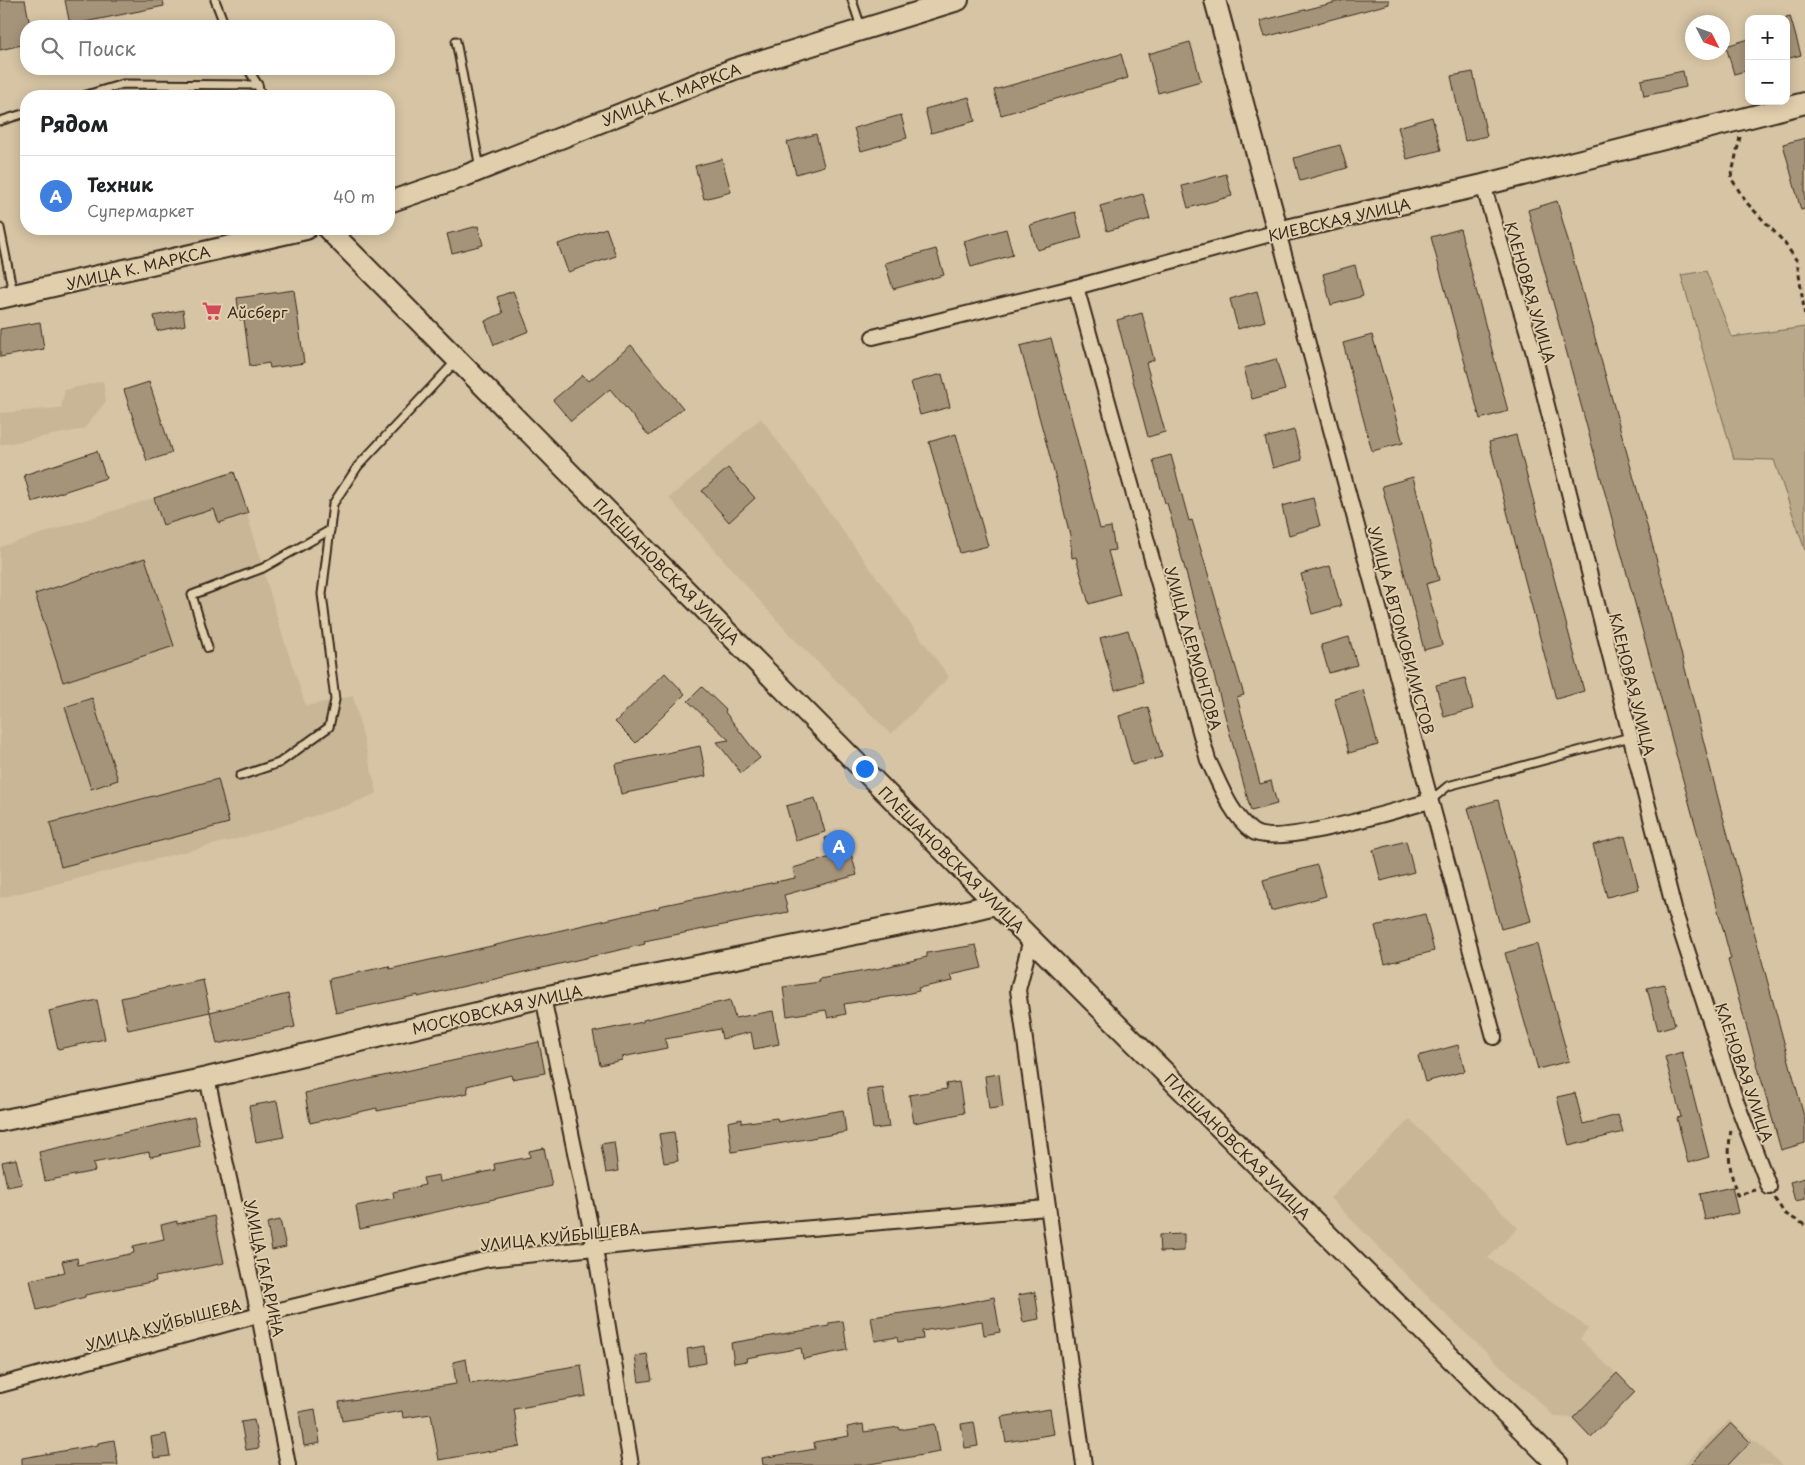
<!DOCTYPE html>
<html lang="ru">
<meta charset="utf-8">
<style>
body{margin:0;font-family:"Playpen Sans",sans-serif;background:#f2f2f2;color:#202124}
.controls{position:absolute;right:15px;top:15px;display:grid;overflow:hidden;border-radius:10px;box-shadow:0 2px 12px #0003}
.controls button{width:45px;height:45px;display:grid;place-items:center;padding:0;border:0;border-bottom:1px solid #e0e0e0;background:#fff;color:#202124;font:25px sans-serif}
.compass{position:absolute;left:1685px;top:15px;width:45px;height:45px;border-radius:50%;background:#fff;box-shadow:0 2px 12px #0003;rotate:132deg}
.you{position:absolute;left:864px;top:768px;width:18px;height:18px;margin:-12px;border:4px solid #fff;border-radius:50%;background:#1a73e8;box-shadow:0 0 0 8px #1a73e833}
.badge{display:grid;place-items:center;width:32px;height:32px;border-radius:50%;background:#7c3aed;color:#fff;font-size:16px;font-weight:700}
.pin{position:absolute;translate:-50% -41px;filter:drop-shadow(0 1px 2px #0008)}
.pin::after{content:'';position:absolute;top:26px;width:18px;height:15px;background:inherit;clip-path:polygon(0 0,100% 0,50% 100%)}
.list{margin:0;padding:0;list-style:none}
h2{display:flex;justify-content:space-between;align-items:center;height:65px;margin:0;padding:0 20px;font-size:21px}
h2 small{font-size:16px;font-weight:400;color:#757577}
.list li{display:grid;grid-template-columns:32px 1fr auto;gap:15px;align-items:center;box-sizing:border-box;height:80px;padding:0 20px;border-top:1px solid #e0e0e0}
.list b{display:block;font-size:19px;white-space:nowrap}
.list p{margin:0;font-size:16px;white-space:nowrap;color:#757577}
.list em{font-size:16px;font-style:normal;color:#757577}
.icon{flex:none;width:28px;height:28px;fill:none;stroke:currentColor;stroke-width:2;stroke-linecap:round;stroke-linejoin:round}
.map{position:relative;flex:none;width:1805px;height:1465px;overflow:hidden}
.search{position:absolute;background:#fff;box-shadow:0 2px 12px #0003;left:20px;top:20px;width:375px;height:55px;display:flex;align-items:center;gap:12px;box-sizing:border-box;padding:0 18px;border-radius:20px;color:#757577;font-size:19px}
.panel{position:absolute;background:#fff;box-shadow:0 2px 12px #0003;left:20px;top:90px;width:375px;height:145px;border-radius:20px}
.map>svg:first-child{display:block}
.built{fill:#c8b697}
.green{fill:#b9a88a;stroke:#7a6954}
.building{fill:#a6947a;stroke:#3b2a1e}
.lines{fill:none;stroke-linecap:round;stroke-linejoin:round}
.lane-casing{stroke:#3b2a1e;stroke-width:11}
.street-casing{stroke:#3b2a1e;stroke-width:18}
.secondary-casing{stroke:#3b2a1e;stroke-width:24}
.path{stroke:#3b2a1e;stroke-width:3;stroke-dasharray:5 4;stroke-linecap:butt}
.lane{stroke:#e0ceac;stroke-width:7}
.street{stroke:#e0ceac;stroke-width:14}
.secondary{stroke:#e0ceac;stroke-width:20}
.labels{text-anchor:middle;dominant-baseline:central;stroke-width:4;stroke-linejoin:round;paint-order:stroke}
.street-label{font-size:15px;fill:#3b2a1e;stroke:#e0ceac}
.poi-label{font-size:15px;fill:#3b2a1e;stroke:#e0ceac;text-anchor:start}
</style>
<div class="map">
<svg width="1805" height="1465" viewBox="0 0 1805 1465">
<rect width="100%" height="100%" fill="#d6c4a4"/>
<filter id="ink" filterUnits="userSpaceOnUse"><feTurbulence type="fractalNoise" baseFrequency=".02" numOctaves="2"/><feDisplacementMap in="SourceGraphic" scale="10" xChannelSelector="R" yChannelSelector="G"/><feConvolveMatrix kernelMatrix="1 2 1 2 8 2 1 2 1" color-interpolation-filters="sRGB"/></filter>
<g filter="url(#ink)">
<g class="built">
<path d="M103,381l3,20 -22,28 -84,16v-32l61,-5 4,-18z"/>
<path d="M761,418l188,259 -58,57 -102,-100 -120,-136z"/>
<path d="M235,472l46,159 25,75 47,-10 24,97 -28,12 -97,30 -252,63v-351z"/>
<path d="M1410,1119l108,109 -30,30 100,70 -8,11 55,53 -44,45 -18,-19 -18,-1 -117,-110 -108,-109z"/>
<path d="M1729,1420l54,45h-100z"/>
</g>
<path class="green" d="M1706,271l26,66 73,-10v223l-31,-90 -40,-1 -53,-184z"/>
<g class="building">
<path d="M0,0h25l5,26h-4v18l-26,6z"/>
<path d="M65,0h98l1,6 -94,19z"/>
<path d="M1345,0h44v4l-124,33 -5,-16z"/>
<path d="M1790,16l11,39 -15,4v-42z"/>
<path d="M1749,39v31l-15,4 -8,-28z"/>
<path d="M1190,42l11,39 -43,12 -10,-39z"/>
<path d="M1121,54l7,24 -127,37 -7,-25z"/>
<path d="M1683,71l3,16 -42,9 -3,-16z"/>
<path d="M1473,72l14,64 -22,5 -14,-65z"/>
<path d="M969,97l6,24 -44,12 -6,-24z"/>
<path d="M901,115l6,23 -46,13 -7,-23z"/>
<path d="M1432,117l9,33 -34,9 -9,-32z"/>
<path d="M816,134l8,32 -28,8 -9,-32z"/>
<path d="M1805,138v71l-4,1 -18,-66z"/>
<path d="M1340,145l7,23 -47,13 -6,-23z"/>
<path d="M722,159l9,33 -27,7 -9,-33z"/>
<path d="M1226,174l6,22 -44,12 -6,-22z"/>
<path d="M1143,194l7,25 -43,12 -7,-25z"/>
<path d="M1557,201l109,393 53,208 86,318v23l-24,7 -53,-190 3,-1 -36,-135 -167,-614z"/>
<path d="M1075,212l7,26 -45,12 -7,-25z"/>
<path d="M478,226l5,19 -31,8 -5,-19z"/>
<path d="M606,228l10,28 -48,16 -10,-28z"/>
<path d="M1006,229l7,26 -42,12 -7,-26z"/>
<path d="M1460,229l48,182 -28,8 -49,-182z"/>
<path d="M936,249l8,26 -51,14 -8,-26z"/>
<path d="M1355,265l8,31 -32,9 -8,-31z"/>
<path d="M294,290l10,73 -34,5 -1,-5 -19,3 -6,-47 -4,1 -3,-22z"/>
<path d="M513,291l16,40 -35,14 -9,-24 18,-8 -6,-16z"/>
<path d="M1257,291l8,30 -27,8 -8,-30z"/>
<path d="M183,310l2,15 -28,6 -3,-15z"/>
<path d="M1142,313l12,47 -8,3 19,69 -17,5 -31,-117z"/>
<path d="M40,322l4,27 -44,8v-28z"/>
<path d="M1372,335l31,108 -31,8 -29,-108z"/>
<path d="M1051,338l49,191 11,-2 4,23 -7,1 12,44 -31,9 -13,-47 -4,1 -2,-23 -14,-56 -36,-133z"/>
<path d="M631,345l52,63 -34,28 -39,-47 -39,32 -18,-21 30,-25 6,6z"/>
<path d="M1276,359l9,31 -33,9 -8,-31z"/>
<path d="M942,374l8,33 -30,8 -9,-33z"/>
<path d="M149,382l23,71 -25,8 -23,-71z"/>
<path d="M1294,430l8,30 -29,8 -8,-30z"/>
<path d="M956,434l32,112 -28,7 -31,-111z"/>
<path d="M1516,435l68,256 -28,8 -67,-257z"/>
<path d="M97,451l9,27 -74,24 -8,-27z"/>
<path d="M1171,455l18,66 3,-1 52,175 -7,2 23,87 11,-3 6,23 -26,7 -84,-308h-2l-12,-43z"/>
<path d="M728,468l27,30 -26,24 -27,-31z"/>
<path d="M234,472l14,41 -29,10 -5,-14 -51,16 -9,-27z"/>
<path d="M1413,477l26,103 -13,4 16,61 -18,5 -42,-164z"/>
<path d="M1313,498l7,28 -31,9 -7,-29z"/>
<path d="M145,558l29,88 -111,36 -28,-88z"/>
<path d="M1330,566l11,40 -29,8 -11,-40z"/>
<path d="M1128,630l15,52 -28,8 -15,-52z"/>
<path d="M1349,637l8,28 -28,8 -8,-28z"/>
<path d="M665,673l20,21 -49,49 -21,-21z"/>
<path d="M1465,678l8,31 -29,8 -8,-32z"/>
<path d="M702,687l24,23 -1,2 35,46 -19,15 -24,-31 12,-2 -41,-39z"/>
<path d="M1363,690l15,55 -29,8 -15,-55z"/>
<path d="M92,698l26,82 -27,9 -26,-82z"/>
<path d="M1148,707l14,50 -30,8 -13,-49z"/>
<path d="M700,746l6,30 -85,18 -6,-30z"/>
<path d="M218,779l11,44 -168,44 -11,-44z"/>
<path d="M815,798l10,34 -29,9 -10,-35z"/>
<path d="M1498,800l33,121 -30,8 -33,-121z"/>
<path d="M845,832l12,43 -73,20 4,17 -144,29 1,3 -227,53v-2l-82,18 -7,-34 60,-13 1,3 269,-61v-2l136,-28 -2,-10 38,-11 -6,-19z"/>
<path d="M1625,836l14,53 -32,8 -14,-52z"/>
<path d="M1406,841l8,31 -33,9 -8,-31z"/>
<path d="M1317,865l9,31 -55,15 -8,-31z"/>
<path d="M1425,914l9,37 -49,13 -10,-38z"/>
<path d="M1537,944l32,117 -31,8 -33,-116z"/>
<path d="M976,945l6,23 -31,7 2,6 -35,7 1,3 -18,4 -57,9 2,10 -18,4 -2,-8 -39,6 -4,-29 37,-5 -1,-3 58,-10 50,-12v-4z"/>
<path d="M203,980l7,32 -82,18 -7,-32z"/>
<path d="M1664,984l11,41 -17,5 -11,-42z"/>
<path d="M288,994l7,33 -78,17 -7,-32z"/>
<path d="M97,1000l8,39 -47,10 -9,-38z"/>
<path d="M730,1000l5,18 38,-7 6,33 -25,5 -3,-17 -29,7 -2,-10 -55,10 2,9 -45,9v3l-22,5 -7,-33 50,-10v-2z"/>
<path d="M539,1042l6,31 -33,6 -1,-4 -44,11 1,7 -91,18v-3l-67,15 -5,-30z"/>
<path d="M1458,1045l7,26 -40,11 -7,-26z"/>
<path d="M1682,1052l27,105 -21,6 -11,-45 4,-1 -16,-60z"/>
<path d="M999,1074l4,33 -14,2 -4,-33z"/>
<path d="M959,1082l5,31 -50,10 -5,-28 38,-6 -1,-5z"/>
<path d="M883,1088l6,39 -16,2 -6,-39z"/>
<path d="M1575,1093l8,31 35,-9 5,17 -54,14 -12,-49z"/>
<path d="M277,1101l7,36 -28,5 -7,-36z"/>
<path d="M843,1110l3,22 -114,20 -4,-30 14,-3v4l35,-5 1,4z"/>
<path d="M194,1117l6,29 -50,11 -1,-5 -56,11 2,8 -50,10 -6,-29z"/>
<path d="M674,1132l4,29 -14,2 -5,-29z"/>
<path d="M614,1142l4,29 -12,2 -5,-29z"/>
<path d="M544,1148l8,38 -192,43 -4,-23 38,-8 -1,-6 32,-7 -2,-7 16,-3 1,7 55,-12 -1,-6 36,-7 -1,-6z"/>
<path d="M16,1159l6,25 -15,3 -5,-25z"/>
<path d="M1805,1178v21l-10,2 -5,-19z"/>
<path d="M1732,1187l6,26 -33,7 -5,-26z"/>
<path d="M214,1216l10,47 -69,14 1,4 -71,14v2l-48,13 -7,-30 35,-8 -3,-11 15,-3 1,7 56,-12 -1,-7 31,-7 -3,-14 16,-4v3z"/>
<path d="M280,1220l6,27 -14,3 -5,-27z"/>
<path d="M1184,1234v17l-24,1 -1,-17z"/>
<path d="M1035,1292l4,27 -16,3 -5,-27z"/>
<path d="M994,1297l6,35 -16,3 -2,-14 -60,10 1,8 -25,3 -1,-5 -22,4 -4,-24 70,-9z"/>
<path d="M843,1321l4,29 -44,9 -2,-11 -55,10 1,3 -13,2 -3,-20 98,-17v-3z"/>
<path d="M704,1346l2,17 -17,3 -2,-17z"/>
<path d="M647,1354l5,26 -13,2 -4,-26z"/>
<path d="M466,1359l4,25 111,-19 5,31 -72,13 6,37 -81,14 -8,-46 -28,4 -1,-7 -60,10 -3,-19 117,-18 -3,-22z"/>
<path d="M1617,1373l18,19 -44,45 -18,-19z"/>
<path d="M315,1409l5,34 -16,3 -5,-34z"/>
<path d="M1050,1409l4,25 -48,8 -5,-25z"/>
<path d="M254,1420l5,28 -13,2 -5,-28z"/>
<path d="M974,1422l4,24 -13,2 -4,-24z"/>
<path d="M1731,1423l19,19 -22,23h-38z"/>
<path d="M863,1424l1,8 35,-5 1,3 35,-6 5,28 -76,13h-101l-1,-7 53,-9 -1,-7 35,-6 -2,-9z"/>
<path d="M166,1434l4,22 -16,2 -3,-21z"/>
<path d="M114,1440l4,25h-96v-7l76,-13v-2z"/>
</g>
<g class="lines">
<defs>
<g id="lane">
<path d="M215,0l10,26"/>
<path d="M852,0l9,27"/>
<path d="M456,41l24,127"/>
<path d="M248,69l10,16 3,11"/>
<path d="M83,96l40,-12 135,1"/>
<path d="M0,121l26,-8"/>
<path d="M0,228l13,65"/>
<path d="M208,648l-16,-53 71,-27 67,-38"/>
<path d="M240,776l39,-13 50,-36 6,-27 -13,-106 11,-90 25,-38 99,-106"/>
<path d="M1431,800l17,-14 182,-49"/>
</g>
<g id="street">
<path d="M1483,185l50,165 142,563 61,188 33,86"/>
<path d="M1076,287l132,473c12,24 22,54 44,71 22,18 148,-22 178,-30"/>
<path d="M873,337l203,-50 202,-55 216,805"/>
<path d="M1031,939l-13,51 66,475"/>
<path d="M543,997l52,252 36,216"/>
<path d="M207,1078l52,237 29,150"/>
<path d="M0,1385l259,-70 229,-56 205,-21 354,-30"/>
</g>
<g id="secondary">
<path d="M1215,0l63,232 205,-47 322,-82"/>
<path d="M389,202l73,-25 272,-108 224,-69"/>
<path d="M328,229l703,710 527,526"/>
<path d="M0,298l306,-69"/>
<path d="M0,1121l207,-43 336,-81 411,-83 41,-10"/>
</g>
</defs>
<use href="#lane" class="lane-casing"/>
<use href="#street" class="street-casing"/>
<use href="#secondary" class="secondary-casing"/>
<g class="path">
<path d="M1740,137l-9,41 15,24 37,39 14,20 8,55"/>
<path d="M1731,1130c-4,24 -1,43 6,65l19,-5"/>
<path d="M1775,1198l9,15 21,12"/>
</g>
<use href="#lane" class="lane"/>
<use href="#street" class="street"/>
<use href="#secondary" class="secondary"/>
</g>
</g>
<defs>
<symbol id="supermarket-bare" viewBox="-9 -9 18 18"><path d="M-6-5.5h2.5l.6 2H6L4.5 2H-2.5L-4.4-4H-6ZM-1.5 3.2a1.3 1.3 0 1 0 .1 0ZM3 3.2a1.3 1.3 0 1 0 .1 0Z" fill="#d1495b" stroke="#e0ceac" stroke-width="2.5" paint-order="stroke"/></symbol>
</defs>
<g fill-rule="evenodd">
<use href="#supermarket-bare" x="198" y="297" width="28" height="28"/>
</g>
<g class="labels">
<g class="street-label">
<text transform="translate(671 94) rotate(-21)">УЛИЦА К. МАРКСА</text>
<text transform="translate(1339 219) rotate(-13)">КИЕВСКАЯ УЛИЦА</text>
<text transform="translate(138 267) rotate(-13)">УЛИЦА К. МАРКСА</text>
<text transform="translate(1531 292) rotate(74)">КЛЕНОВАЯ УЛИЦА</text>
<text transform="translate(667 571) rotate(45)">ПЛЕШАНОВСКАЯ УЛИЦА</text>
<text transform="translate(1402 630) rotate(75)">УЛИЦА АВТОМОБИЛИСТОВ</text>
<text transform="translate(1194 648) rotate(74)">УЛИЦА ЛЕРМОНТОВА</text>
<text transform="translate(1633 684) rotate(76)">КЛЕНОВАЯ УЛИЦА</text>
<text transform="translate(952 859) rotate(45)">ПЛЕШАНОВСКАЯ УЛИЦА</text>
<text transform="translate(497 1009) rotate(-13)">МОСКОВСКАЯ УЛИЦА</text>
<text transform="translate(1745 1072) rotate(71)">КЛЕНОВАЯ УЛИЦА</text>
<text transform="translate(1238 1146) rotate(45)">ПЛЕШАНОВСКАЯ УЛИЦА</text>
<text transform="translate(560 1236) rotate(-6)">УЛИЦА КУЙБЫШЕВА</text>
<text transform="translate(265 1268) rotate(78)">УЛИЦА ГАГАРИНА</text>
<text transform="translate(163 1324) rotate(-15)">УЛИЦА КУЙБЫШЕВА</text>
</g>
<g class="poi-label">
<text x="227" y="311">Айсберг</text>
</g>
</g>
</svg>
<div class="controls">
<button>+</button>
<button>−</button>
</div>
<svg class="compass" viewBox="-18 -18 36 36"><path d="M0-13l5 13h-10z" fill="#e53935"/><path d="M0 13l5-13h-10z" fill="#757577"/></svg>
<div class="you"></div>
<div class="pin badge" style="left:839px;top:871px;background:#3f7fe0">A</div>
<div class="search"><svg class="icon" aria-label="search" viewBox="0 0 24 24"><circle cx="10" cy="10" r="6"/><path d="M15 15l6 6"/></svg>Поиск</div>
<section class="panel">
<h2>Рядом<small></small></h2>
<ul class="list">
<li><span class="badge" style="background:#3f7fe0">A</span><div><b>Техник</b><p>Супермаркет</p></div><em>40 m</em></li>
</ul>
</section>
</div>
